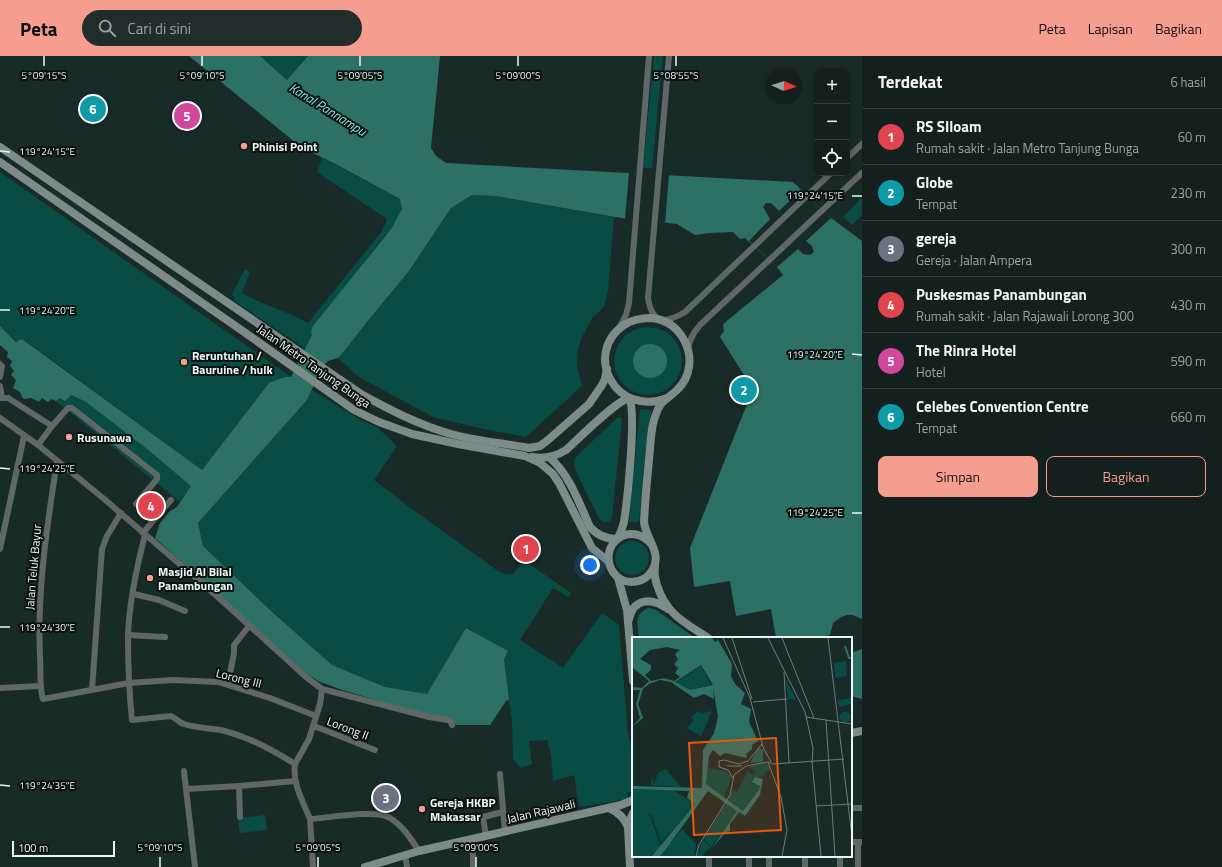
<!DOCTYPE html>
<html lang="id">
<meta charset="utf-8">
<style>
body{margin:0;font-family:"Titillium Web",sans-serif;background:#202d2b;color:#f1f3f6}
.controls{position:absolute;right:12px;top:12px;display:grid;overflow:hidden;border-radius:8px;box-shadow:0 2px 10px #0003}
.controls button{width:36px;height:36px;display:grid;place-items:center;padding:0;border:0;border-bottom:1px solid #323e3c;background:#13201e;color:#f1f3f6;font:20px sans-serif}
.compass{position:absolute;left:766px;top:12px;width:36px;height:36px;border-radius:50%;background:#13201e;box-shadow:0 2px 10px #0003;rotate:93deg}
.scale{position:absolute;left:12px;bottom:10px;width:103px;box-sizing:border-box;padding-left:4px;border:2px solid #ecf7f5;border-top:0;font-size:11px;line-height:14px;white-space:nowrap;color:#ecf7f5;-webkit-text-stroke:3px #0a1210;paint-order:stroke}
.you{position:absolute;left:590px;top:509px;width:14px;height:14px;margin:-10px;border:3px solid #fff;border-radius:50%;background:#1a73e8;box-shadow:0 0 0 6px #1a73e833}
.badge{display:grid;place-items:center;width:26px;height:26px;border-radius:50%;background:#f59d8e;color:#fff;font-size:13px;font-weight:700}
.pin{position:absolute;translate:-50% -50%;border:2px solid #fff;box-shadow:0 1px 4px #0006}
.list{margin:0;padding:0;list-style:none}
h2{display:flex;justify-content:space-between;align-items:center;height:52px;margin:0;padding:0 16px;font-size:17px}
h2 small{font-size:13px;font-weight:400;color:#9da3a4}
.list li{display:grid;grid-template-columns:26px 1fr auto;gap:12px;align-items:center;box-sizing:border-box;height:56px;padding:0 16px;border-top:1px solid #323e3c}
.list b{display:block;font-size:15px;white-space:nowrap}
.list p{margin:0;font-size:13px;white-space:nowrap;color:#9da3a4}
.list em{font-size:13px;font-style:normal;color:#9da3a4}
.actions{display:flex;gap:8px;padding:12px 16px}
.actions a{flex:1;padding:9px 0;border:1px solid #f59d8e;border-radius:8px;text-align:center;font-size:14px;color:#f59d8e}
.actions .main{background:#f59d8e;color:#111}
.icon{flex:none;width:22px;height:22px;fill:none;stroke:currentColor;stroke-width:2;stroke-linecap:round;stroke-linejoin:round}
.map{position:relative;flex:none;width:862px;height:811px;overflow:hidden}
header{display:flex;align-items:center;gap:24px;box-sizing:border-box;height:56px;padding:0 20px;background:#f59d8e;color:#111}
header strong{font-size:19px}
nav{display:flex;gap:22px;margin-inline-start:auto;font-size:14px}
.search{width:280px;height:36px;background:#202d2b;display:flex;align-items:center;gap:10px;box-sizing:border-box;padding:0 14px;border-radius:22px;color:#9da3a4;font-size:15px}
main{display:flex}
aside{flex:1;background:#13201e}
.map>svg:first-child{display:block}
.green{fill:#084c43}
.forest{fill:#186055}
.water{fill:#2d7165}
.pier{fill:#192b28}
.lines{fill:none;stroke-linecap:round;stroke-linejoin:round}
.minor{stroke:#5f6866;stroke-width:6}
.secondary{stroke:#7e8c89;stroke-width:8}
.ticks{fill:none;stroke:#ecf7f5;stroke-width:1.5}
.poi-dot{fill:#f59d8e;stroke:#0a1210;stroke-width:1.5}
.labels{text-anchor:middle;dominant-baseline:central;stroke-width:4;stroke-linejoin:round;paint-order:stroke}
.poi-label{font-size:12px;font-weight:bold;fill:#ecf7f5;stroke:#0a1210;text-anchor:start}
.street-label{font-size:12px;fill:#ecf7f5;stroke:#0a1210}
.water-label{font-size:13px;font-style:italic;fill:#85ecd9;stroke:#0a1210}
.inset-river{fill:none;stroke:#2d7165;stroke-width:2}
.inset-road{fill:none;stroke:#6d7d7a;stroke-width:1}
.view{fill:#e8590c;fill-opacity:0.15;stroke:#e8590c;stroke-width:2}
.inset-edge{fill:none;stroke:#ecf7f5;stroke-width:2}
.ticks-label{font-size:10px;text-anchor:middle;fill:#ecf7f5;stroke:#0a1210;stroke-width:4;stroke-linejoin:round;paint-order:stroke}
</style>
<header>
<strong>Peta</strong>
<div class="search"><svg class="icon" aria-label="search" viewBox="0 0 24 24"><circle cx="10" cy="10" r="6"/><path d="M15 15l6 6"/></svg>Cari di sini</div>
<nav><a>Peta</a><a>Lapisan</a><a>Bagikan</a></nav>
</header>
<main>
<div class="map">
<svg width="862" height="811" viewBox="0 0 862 811">
<rect width="100%" height="100%" fill="#192b28"/>
<g class="green">
<path d="M260,0h48l-21,24z"/>
<path d="M654,0h9l-11,112h-9z"/>
<path d="M322,102l78,41 2,10 -11,20 -6,6 -74,96 1,4 -4,7 -2,7 -69,-46 -5,-9 13,-25 5,3 -8,21c21,12 45,18 66,30l74,-92 5,-12 -70,-47z"/>
<path d="M0,116l291,205c-6,-1 -20,5 -24,9l-65,84 -165,-121 -15,-10 -4,3 -3,-2 -15,-14z"/>
<path d="M472,139l23,1 119,21 -6,74 -4,16 -12,11 -11,21 -3,11 -1,15 5,21 -56,51 -47,-9 -46,-11 -74,-40 -21,-19 71,-87 42,-63z"/>
<path d="M862,141v18l-10,10 -9,-8z"/>
<circle cx="648" cy="305" r="34"/>
<path d="M312,334l49,30 16,7 20,19 -23,34 38,29 86,62 8,3h6l13,-13 46,32 -3,4 -15,-9 -33,52 43,28 39,-55 17,12 9,107 5,26v20l-2,1 2,13h-6l3,7 -51,8 -5,-32 -21,6 -2,-26 -4,-15 -18,1 3,23 -11,4 -8,-9 -1,-39 -4,-25 -4,-36 4,-7 -42,-24 -39,66 -42,-7 -53,-22 -62,-55 -67,-64 -5,-23 109,-123z"/>
<path d="M70,339l16,7 61,47 44,37 -11,16 -124,-101 4,-3z"/>
<path d="M640,353l11,1 -6,45 -6,67h-10z"/>
<path d="M620,361l2,3 -10,97 -2,4 -6,1 -5,-4c-5,-10 -25,-47 -25,-56 0,-5 4,-7 7,-10l36,-34z"/>
<circle cx="632" cy="502" r="17"/>
<path d="M265,759l2,15 -27,3 -2,-15z"/>
</g>
<path class="forest" d="M648,552l8,2 39,28h-56c-1,-14 -6,-23 9,-30z"/>
<g class="water">
<path d="M189,0h71l27,24 21,-24h132l-9,92 5,8 10,7 347,19 38,36 31,23v458l-11,-3v-58h-75l-5,-29 -35,7 -6,-35 -36,6 -4,-39 63,-159 -33,-52 4,-6 -1,-7 60,-49 -6,-8 -32,-29 -5,1 -7,-7 -24,1 -14,2 -18,-11 -56,-6 -126,-22 -23,-1 -21,13 -42,63 -42,51 -22,28 -7,8 -10,3 -5,5 -16,34 -109,123 5,23 67,64 62,55 53,22 42,7 39,-66 42,23 -4,8 5,41 -3,1 -16,24h-34l-5,-5 -20,-4 -89,-26 -24,-9 -11,-7 -152,-136 5,-15 9,-11 8,-5 14,-21 -44,-37 -61,-47 -15,-7 -6,6 -5,-3 -4,3 -5,-2 -3,3 -6,-4 -3,4 -8,-4 -7,1 -2,-2 -2,-5 -7,-4 3,-8 -5,-5 3,-4 -4,-5 2,-5 -5,-4 1,-5 -8,-7v-19l16,16 6,-3 180,131 67,-87c7,-2 14,-7 22,-6l21,-42 -1,-4 2,-5 78,-97 11,-20 -2,-10 -59,-32 -40,-20z"/>
<circle cx="650" cy="305" r="17"/>
</g>
<g class="pier">
<path d="M629,117l40,2 -4,48 -40,-4z"/>
<path d="M801,134l30,28 -25,23 6,5 2,6 -4,3 -7,-1 -5,-5 -21,18 -28,-26 21,-22 -7,-12 3,-4h5l8,8z"/>
<path d="M847,559h6l9,4v30l-11,4v-15h-36l15,-3 3,-12 8,-6z"/>
</g>
<g class="lines">
<g class="minor">
<path d="M669,0l-21,242c4,26 17,26 37,14l146,-139"/>
<path d="M847,102l15,-14"/>
<path d="M619,272l7,-13 3,-12 20,-247"/>
<path d="M688,293c1,-9 6,-17 12,-24l162,-152"/>
<path d="M0,308l2,2 -2,11"/>
<path d="M0,330l2,12"/>
<path d="M2,342h6l44,28"/>
<path d="M0,362l38,27 65,53 116,100 87,79 16,12 -2,15 -11,35 -14,25c-3,19 8,38 15,55"/>
<path d="M38,389l14,-19 16,-18h4l85,67v4l-21,25"/>
<path d="M57,405c-10,65 -20,130 -17,195 1,14 -1,30 3,43l86,-16 44,-3 45,2 52,16 46,18"/>
<path d="M143,449l14,11 14,-16"/>
<path d="M143,477l14,-17"/>
<path d="M145,479c-8,31 -16,70 -17,101 0,28 1,56 4,84l39,-4c5,2 8,7 13,8 11,4 25,4 37,6 28,7 50,19 74,34"/>
<path d="M0,493l24,-113"/>
<path d="M134,538l25,6 26,11"/>
<path d="M128,579l37,2"/>
<path d="M228,628l6,-31v-8l15,-19"/>
<path d="M0,632l41,-2"/>
<path d="M322,633l107,28 19,3 2,1 2,4"/>
<path d="M92,634l10,-141 5,-13 14,-23"/>
<path d="M314,670l61,24"/>
<path d="M184,715l11,96"/>
<path d="M500,718l5,58"/>
<path d="M239,730l1,31"/>
<path d="M186,733l53,-3 56,-5"/>
<path d="M851,752h11"/>
<path d="M486,780l-3,-19 20,-5"/>
<path d="M471,783l2,16v12"/>
<path d="M851,786h11"/>
<path d="M858,786v25"/>
<path d="M405,799l2,12"/>
<path d="M769,800v11"/>
<path d="M805,800v11"/>
<path d="M313,811l-3,-48c19,-1 66,-10 80,-1 13,8 21,21 29,33"/>
<path d="M709,811v-11"/>
<path d="M749,811v-11"/>
<path d="M840,811v-11"/>
</g>
<g class="secondary">
<path d="M0,91l361,247c29,16 58,31 90,40 25,7 52,9 78,14l11,-2 8,-6 41,-36 13,-19 3,-6 2,-10"/>
<path d="M0,106l247,172 107,76 25,12 33,12 46,10 67,12 15,7 6,5 7,6 6,9 33,65 16,13"/>
<path d="M532,401c13,2 23,0 34,-7 12,-11 50,-49 63,-52 8,13 -2,105 -5,124 -2,6 -3,12 -7,17 -10,0 -20,-4 -27,-12 -11,-24 -20,-52 -41,-70"/>
<path d="M652,489c-20,-26 -56,-1 -39,27 4,6 11,10 18,10 10,0 18,-5 22,-13 9,-16 -7,-30 -9,-47 1,-21 3,-42 5,-63 2,-15 1,-31 7,-45 5,-15 11,-14 21,-24 14,-13 16,-34 7,-50 -7,-13 -19,-21 -34,-22 -9,0 -18,2 -26,7 -42,29 -8,93 43,73"/>
<path d="M655,510c-1,7 0,13 2,19 9,29 27,37 51,53"/>
<path d="M618,522l9,32 6,71"/>
<path d="M629,563c5,-22 23,-21 39,-10"/>
<path d="M851,677l11,-2"/>
<path d="M609,752c9,4 15,9 19,19"/>
<path d="M365,811l54,-16 202,-46 12,-5"/>
<path d="M630,811l-2,-40 1,-5 4,-9"/>
</g>
</g>
<path class="ticks" d="M44,10v-10M202,10v-10M360,10v-10M518,10v-10M676,10v-10M0,95l10,1M852,140h10M0,254h10M852,298l10,1M0,412l10,1M852,457h10M0,571h10M0,729l10,1M160,811v-10M318,811v-10M476,811v-10"/>
<g class="poi-dot">
<circle cx="244" cy="90" r="4"/>
<circle cx="184" cy="306" r="4"/>
<circle cx="69" cy="381" r="4"/>
<circle cx="150" cy="522" r="4"/>
<circle cx="422" cy="753" r="4"/>
</g>
<g class="labels">
<g class="poi-label">
<text x="252" y="90">Phinisi Point</text>
<text x="192" y="299">Reruntuhan /<tspan x="192" dy="14">Bauruine / hulk</tspan></text>
<text x="77" y="381">Rusunawa</text>
<text x="158" y="515">Masjid Al Bilal<tspan x="158" dy="14">Panambungan</tspan></text>
<text x="430" y="746">Gereja HKBP<tspan x="430" dy="14">Makassar</tspan></text>
</g>
<g class="street-label">
<text transform="translate(314 310) rotate(35)">Jalan Metro Tanjung Bunga</text>
<text transform="translate(33 511) rotate(-85)">Jalan Teluk Bayur</text>
<text transform="translate(239 622) rotate(14)">Lorong III</text>
<text transform="translate(348 672) rotate(21)">Lorong II</text>
<text transform="translate(541 755) rotate(-13)">Jalan Rajawali</text>
</g>
<g class="water-label">
<text transform="translate(328 53) rotate(32)">Kanal Pannampu</text>
</g>
</g>
<g transform="translate(632 581)">
<rect width="220" height="220" fill="#192b28"/>
<path d="M214,24l1,15 -12,2 -1,-15zM69,29l10,19 -21,5 -6,-1 -8,-7zM153,41l11,21 -1,1 -7,-1zM220,61v5l-4,2 -9,2 -1,-7zM66,74l5,2 9,-2 -11,26 -14,-9 7,-8 -3,-3zM207.5 80a5.5 5.5 0 1 1 11 0a5.5 5.5 0 1 1-11 0ZM135,126l4,6 -7,4 3,2 -11,3 4,8 -3,10 -14,15 -15,-11 3,-7 2,-3 4,2 11,-21 6,5 2,-5 -6,-3 1,-2zM76,131l18,3 6,6 -8,20 -18,-13zM34,132l4,5 11,13 -30,-2 1,-9 2,9 4,-12zM0,152l41,1 22,14 -34,39 -10,-29h-4l3,1 11,32 -10,9h-19zM95,165l10,9 -26,36 -7,-8zM50,192l14,15 -2,12h-34zM71,203l8,7 -8,7 1,2h-7z" fill="#084c43"/>
<path d="M127,110l4,3v12l-13,1z" fill="#186055"/>
<path d="M0,1h80l3,4 3,-2 14,24 -1,12 4,8 10,9 -4,11 10,5 -2,13 9,19 -6,4v4l-6,5 1,4 -22,-5 -5,3 -7,-6 -4,6 -3,28 37,27 16,-21 1,-4 -8,-4 3,-5 8,2 -3,16 -15,21 -6,-4 -9,12v7l-5,2 -13,15 25,-37 -29,-20 -42,58 -6,7h-8l43,-52 -8,-6 2,-7 -57,-2v-3l70,2 1,-38 11,-17 4,-16 -5,-29 1,11 -10,-5 -10,4 -23,-16 -11,-2 -11,4 -6,5 -5,15 5,14 -11,9 8,-9 -4,-14 4,-14h-8v-3l10,1 7,-7 -17,-14zM35,10l13,3 -5,4 3,6 -4,4 4,4 -3,5 5,4 -6,4 -10,-3 -13,3 -6,-6 6,-5v-5l-11,-6 10,-9zM69,28l12,20 -23,5 -15,-8z" fill="#2d7165" fill-rule="evenodd"/>
<path class="inset-river" d="M213,9l4,12h3"/>
<path class="inset-road" d="M91,1l27,60 13,49 8,15M100,1l20,61M136,1l37,74 8,36 -1,15M150,1l32,80M196,1l24,199M152,35l5,91M121,65l34,-3M174,80l46,7M194,83l9,136M136,125l13,35 6,33 -5,26M180,125l9,94M95,129h15M101,141l-5,-8 -9,-3v-6l5,-1 15,4 9,-3 14,-17M184,169l36,-2M64,219l3,-11 31,-50 4,-20 12,-9 22,-4 5,2 71,-5"/>
<path class="view" d="M144,101l5,92 -87,5 -5,-92z"/>
<rect width="220" height="220" class="inset-edge"/>
</g>
<g class="ticks-label">
<text x="44" y="23">5°09'15"S</text>
<text x="202" y="23">5°09'10"S</text>
<text x="360" y="23">5°09'05"S</text>
<text x="518" y="23">5°09'00"S</text>
<text x="676" y="23">5°08'55"S</text>
<text x="47" y="99">119°24'15"E</text>
<text x="815" y="143">119°24'15"E</text>
<text x="47" y="258">119°24'20"E</text>
<text x="815" y="302">119°24'20"E</text>
<text x="47" y="416">119°24'25"E</text>
<text x="815" y="460">119°24'25"E</text>
<text x="47" y="575">119°24'30"E</text>
<text x="47" y="733">119°24'35"E</text>
<text x="160" y="795">5°09'10"S</text>
<text x="318" y="795">5°09'05"S</text>
<text x="476" y="795">5°09'00"S</text>
</g>
</svg>
<div class="controls">
<button>+</button>
<button>−</button>
<button><svg class="icon" aria-label="locate" viewBox="0 0 24 24"><circle cx="12" cy="12" r="6"/><path d="M12 2v4M12 18v4M2 12h4M18 12h4"/></svg></button>
</div>
<svg class="compass" viewBox="-18 -18 36 36"><path d="M0-13l5 13h-10z" fill="#e53935"/><path d="M0 13l5-13h-10z" fill="#9da3a4"/></svg>
<div class="scale">100 m</div>
<div class="you"></div>
<div class="pin badge" style="left:526px;top:493px;background:#e0444e">1</div>
<div class="pin badge" style="left:744px;top:334px;background:#0f9aa8">2</div>
<div class="pin badge" style="left:386px;top:742px;background:#6b7280">3</div>
<div class="pin badge" style="left:151px;top:450px;background:#e0444e">4</div>
<div class="pin badge" style="left:187px;top:60px;background:#d1479c">5</div>
<div class="pin badge" style="left:93px;top:53px;background:#0f9aa8">6</div>
</div>
<aside>
<h2>Terdekat<small>6 hasil</small></h2>
<ul class="list">
<li><span class="badge" style="background:#e0444e">1</span><div><b>RS SIloam</b><p>Rumah sakit · Jalan Metro Tanjung Bunga</p></div><em>60 m</em></li>
<li><span class="badge" style="background:#0f9aa8">2</span><div><b>Globe</b><p>Tempat</p></div><em>230 m</em></li>
<li><span class="badge" style="background:#6b7280">3</span><div><b>gereja</b><p>Gereja · Jalan Ampera</p></div><em>300 m</em></li>
<li><span class="badge" style="background:#e0444e">4</span><div><b>Puskesmas Panambungan</b><p>Rumah sakit · Jalan Rajawali Lorong 300</p></div><em>430 m</em></li>
<li><span class="badge" style="background:#d1479c">5</span><div><b>The Rinra Hotel</b><p>Hotel</p></div><em>590 m</em></li>
<li><span class="badge" style="background:#0f9aa8">6</span><div><b>Celebes Convention Centre</b><p>Tempat</p></div><em>660 m</em></li>
</ul>
<div class="actions"><a class="main">Simpan</a><a>Bagikan</a></div>
</aside>
</main>
